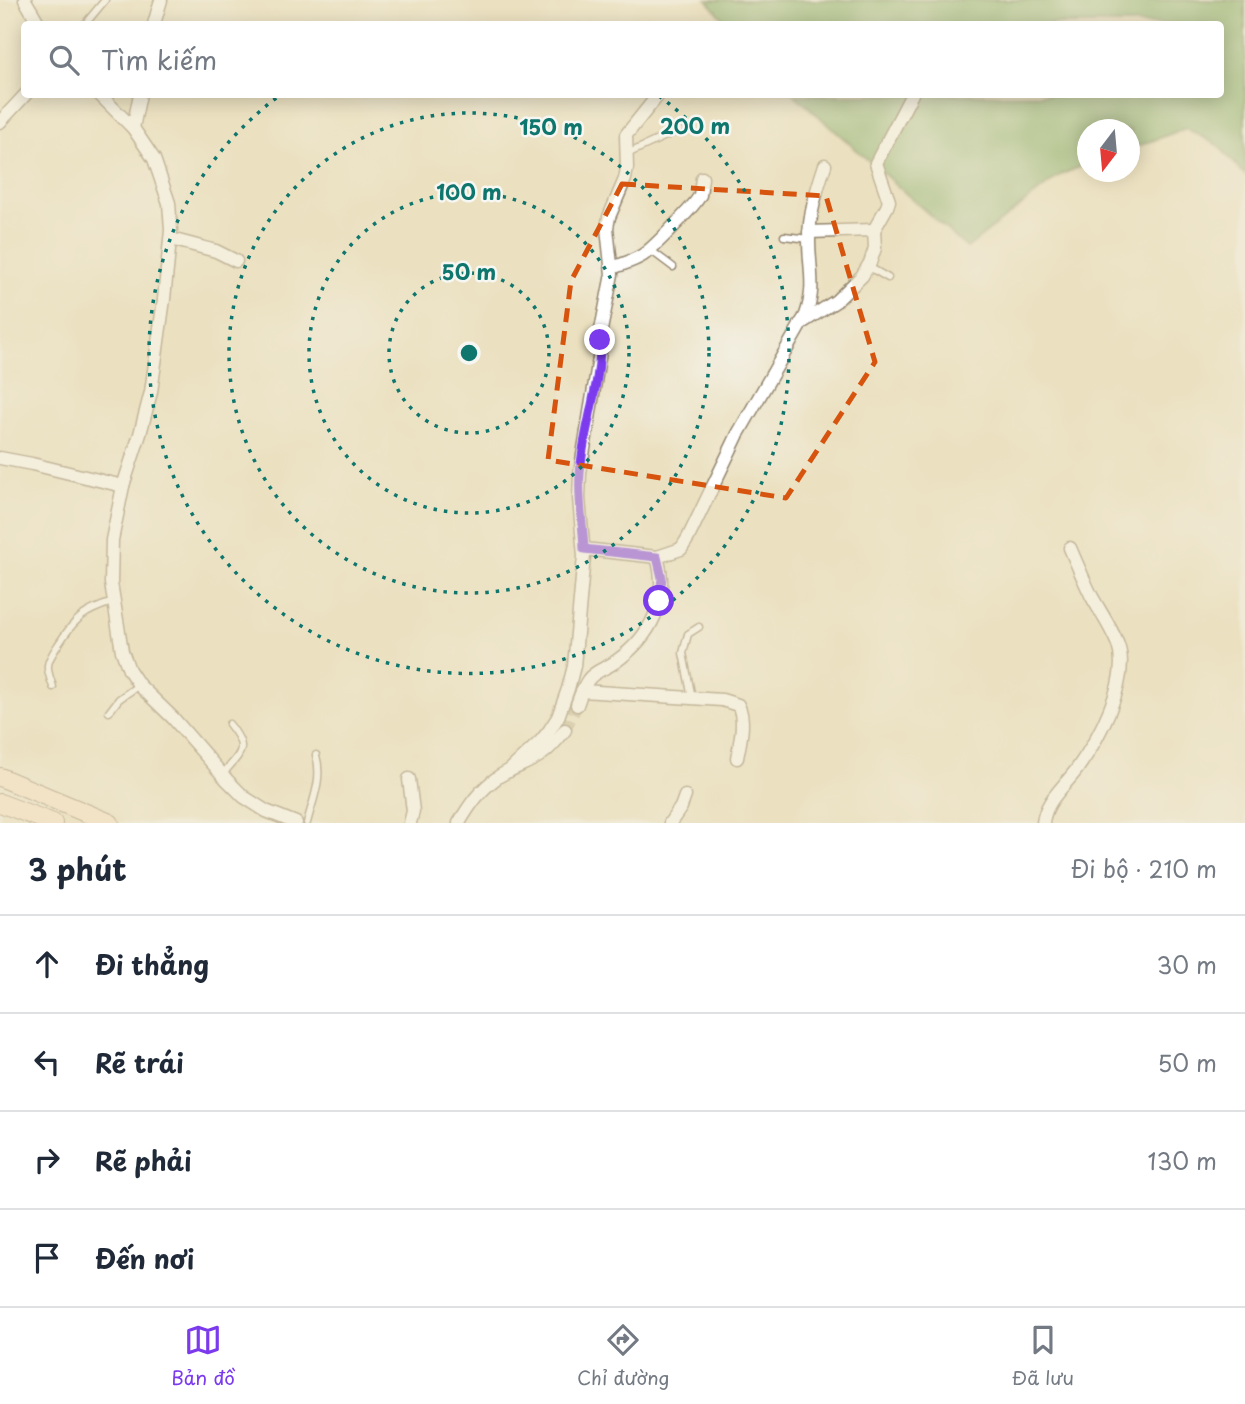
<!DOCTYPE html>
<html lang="vi">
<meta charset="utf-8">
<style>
body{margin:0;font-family:"Playpen Sans",sans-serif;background:#f2f2f3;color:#1f2937}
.compass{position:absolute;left:1077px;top:119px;width:63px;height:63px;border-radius:50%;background:#fff;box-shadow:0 4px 18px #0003;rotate:196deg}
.stop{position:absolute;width:21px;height:21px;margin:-16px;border:5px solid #7c3aed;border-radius:50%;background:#fff}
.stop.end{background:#7c3aed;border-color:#fff;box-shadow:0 2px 7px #0008}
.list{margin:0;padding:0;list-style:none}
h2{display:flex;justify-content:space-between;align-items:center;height:91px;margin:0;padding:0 28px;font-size:30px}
h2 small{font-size:23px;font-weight:400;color:#747a83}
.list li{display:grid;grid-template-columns:46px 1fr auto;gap:21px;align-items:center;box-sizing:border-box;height:98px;padding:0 28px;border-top:2px solid #e0e1e3}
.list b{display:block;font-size:26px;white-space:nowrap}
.list em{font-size:23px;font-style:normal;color:#747a83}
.icon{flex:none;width:38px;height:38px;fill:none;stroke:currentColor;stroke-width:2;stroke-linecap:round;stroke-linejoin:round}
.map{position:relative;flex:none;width:1245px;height:823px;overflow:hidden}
.search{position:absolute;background:#fff;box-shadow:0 4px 18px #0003;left:21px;right:21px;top:21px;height:77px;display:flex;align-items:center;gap:18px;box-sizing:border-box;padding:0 24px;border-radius:7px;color:#747a83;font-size:26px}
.sheet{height:483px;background:#fff}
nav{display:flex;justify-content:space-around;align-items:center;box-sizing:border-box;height:98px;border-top:2px solid #e0e1e3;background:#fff;font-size:19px;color:#747a83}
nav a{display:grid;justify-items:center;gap:4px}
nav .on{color:#7c3aed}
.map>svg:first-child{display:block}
.forest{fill:#7eac66;stroke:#5c6b42;stroke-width:2}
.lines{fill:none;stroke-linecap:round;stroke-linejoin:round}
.street-tunnel{stroke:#c8bc9f;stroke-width:12;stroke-dasharray:12 6;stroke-linecap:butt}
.lane-casing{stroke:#93856e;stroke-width:9}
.street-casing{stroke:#93856e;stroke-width:15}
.secondary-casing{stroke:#93856e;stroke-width:20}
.lane{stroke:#fff;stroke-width:6}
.street{stroke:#fff;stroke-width:12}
.secondary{stroke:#fbe5cf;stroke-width:18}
.route{stroke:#7c3aed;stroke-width:9}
.marked{fill:none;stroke:#d7540e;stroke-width:5;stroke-dasharray:14 9;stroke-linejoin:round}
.ring{fill:none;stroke:#0f766e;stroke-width:3.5;stroke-dasharray:3.5 7}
.centre{fill:#0f766e;stroke:#f6f6f2;stroke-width:3.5}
.ring-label{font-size:21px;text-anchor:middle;font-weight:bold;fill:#0f766e;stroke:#f6f6f2;stroke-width:5;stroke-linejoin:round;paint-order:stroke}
</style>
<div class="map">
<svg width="1245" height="823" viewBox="0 0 1245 823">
<rect width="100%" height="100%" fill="#f6f6f2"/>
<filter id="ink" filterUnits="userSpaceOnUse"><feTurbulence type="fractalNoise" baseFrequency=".0143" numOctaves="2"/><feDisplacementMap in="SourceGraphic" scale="14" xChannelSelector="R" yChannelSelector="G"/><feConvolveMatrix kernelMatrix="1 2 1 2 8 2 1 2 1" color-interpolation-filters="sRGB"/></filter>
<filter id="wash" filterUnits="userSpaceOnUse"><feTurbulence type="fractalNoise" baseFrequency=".00686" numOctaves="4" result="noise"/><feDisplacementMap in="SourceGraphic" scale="28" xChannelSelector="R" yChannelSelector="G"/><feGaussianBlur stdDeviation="1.57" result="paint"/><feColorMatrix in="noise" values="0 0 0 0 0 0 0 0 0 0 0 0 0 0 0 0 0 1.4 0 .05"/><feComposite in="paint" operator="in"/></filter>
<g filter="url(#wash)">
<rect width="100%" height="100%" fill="#ebe0bf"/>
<path class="forest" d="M707,0h538v175l-27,-30 -32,-17 -56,21v-19h-42l-1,34 -27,11 -93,73 -172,-153 425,-1v-70h-492z"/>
</g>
<g filter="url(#ink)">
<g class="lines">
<path class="street-tunnel" d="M565,730l12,-25"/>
<defs>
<g id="lane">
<path d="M85,24l20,-24"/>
<path d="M627,154l52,-24"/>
<path d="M784,236l25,3"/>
<path d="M649,249l24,18"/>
<path d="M869,267l19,11"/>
<path d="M53,687c-2,-7 -6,-15 -5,-22 1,-7 6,-14 10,-20 17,-27 26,-34 55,-43"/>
<path d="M692,698l-9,-45 5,-19 11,-7"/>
<path d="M109,712l10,-13 20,-14"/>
<path d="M222,775c19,-23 28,-25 7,-51"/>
<path d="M307,823c6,-24 16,-44 9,-68"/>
</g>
<g id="street">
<path d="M25,0l14,24"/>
<path d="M154,24l7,-24"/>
<path d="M99,94l34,34 21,31 15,44 2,27 -7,69 -13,93 -11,42 -17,52 -11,54 -1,43 11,68 7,19 10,15 34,33 54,62 17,17 22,14 30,12"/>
<path d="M0,122l26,-28"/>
<path d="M133,128l7,-34"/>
<path d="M809,232l65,-2"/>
<path d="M171,239l45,12 20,10"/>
<path d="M612,268c10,-4 22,-7 31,-13 10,-7 53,-50 57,-60 1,-5 1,-11 2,-17"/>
<path d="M800,324l36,-23 26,-25 8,-13 5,-15 -1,-18 13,-23 2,-6 -13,-38 36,-69"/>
<path d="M0,458l32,6 91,22"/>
<path d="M584,549l73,8 24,-8 7,-11 50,-104 68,-119c10,-29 3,-46 3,-75 0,-26 8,-51 16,-75"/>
<path d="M582,691l140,9 16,5c8,15 2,37 -1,53"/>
<path d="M577,705c3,-9 6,-18 11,-25 6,-9 19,-12 27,-18 36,-25 55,-62 42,-105"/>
<path d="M509,771l32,-30 8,-10 9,-14 10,-28 6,-23 10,-110 -5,-58 1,-25 20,-121 1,-22 11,-56 -5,-46 2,-11 16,-38 2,-11 -1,-33 33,-41"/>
<path d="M409,779l4,32 -3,12"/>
<path d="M459,823c11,-19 21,-33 39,-46 13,-9 30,-13 44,-23 9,-6 16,-15 23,-24"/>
<path d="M670,823l11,-16 4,-11"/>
<path d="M1043,823c2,-22 21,-36 34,-54 20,-28 54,-89 41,-124 -6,-16 -17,-32 -26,-48 -8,-16 -15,-33 -22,-49"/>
</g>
<g id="secondary">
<path d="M0,777l110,46"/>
<path d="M0,803l53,20"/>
</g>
</defs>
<use href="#lane" class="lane-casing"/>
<use href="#street" class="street-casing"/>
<use href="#secondary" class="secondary-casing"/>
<use href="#lane" class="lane"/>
<use href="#street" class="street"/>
<use href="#secondary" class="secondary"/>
</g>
</g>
<g class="lines" filter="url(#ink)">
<path class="route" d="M600,340c1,45 -17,89 -20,134 -2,25 3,50 4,75l73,8 5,21 -3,23"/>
</g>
<path d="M0 0H1245V823H0ZM622,184l204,12 49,166 -89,136 -238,-38 23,-179z" fill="#ebe0bf" fill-opacity=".55" fill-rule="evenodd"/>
<path class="marked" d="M622,184l204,12 49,166 -89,136 -238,-38 23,-179z"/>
<g class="ring">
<circle cx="469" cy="353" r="80"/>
<circle cx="469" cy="353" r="160"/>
<circle cx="469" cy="353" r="240"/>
<path d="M659 96A320 320 0 1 1 279 96"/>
</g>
<circle cx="469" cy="353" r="10" class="centre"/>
<g class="ring-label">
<text x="695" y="134">200 m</text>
<text x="551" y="135">150 m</text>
<text x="469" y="200">100 m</text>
<text x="469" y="280">50 m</text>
</g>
</svg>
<svg class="compass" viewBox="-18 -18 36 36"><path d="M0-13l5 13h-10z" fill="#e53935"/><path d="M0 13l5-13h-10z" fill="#747a83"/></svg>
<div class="stop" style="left:659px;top:601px"></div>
<div class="stop end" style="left:600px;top:340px"></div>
<div class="search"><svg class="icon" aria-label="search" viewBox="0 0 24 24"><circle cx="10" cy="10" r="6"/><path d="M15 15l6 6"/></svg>Tìm kiếm</div>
</div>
<section class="sheet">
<h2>3 phút<small>Đi bộ · 210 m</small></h2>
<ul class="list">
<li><svg class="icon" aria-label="ahead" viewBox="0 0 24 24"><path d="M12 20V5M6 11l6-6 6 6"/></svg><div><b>Đi thẳng</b></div><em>30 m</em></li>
<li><svg class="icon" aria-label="left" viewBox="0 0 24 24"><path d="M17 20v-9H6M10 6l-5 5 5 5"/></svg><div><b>Rẽ trái</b></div><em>50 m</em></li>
<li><svg class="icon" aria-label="right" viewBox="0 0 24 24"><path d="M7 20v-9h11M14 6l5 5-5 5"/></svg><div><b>Rẽ phải</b></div><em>130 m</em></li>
<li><svg class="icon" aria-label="arrive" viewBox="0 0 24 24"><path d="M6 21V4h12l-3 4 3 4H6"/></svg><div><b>Đến nơi</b></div></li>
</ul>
</section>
<nav>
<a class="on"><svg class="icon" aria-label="map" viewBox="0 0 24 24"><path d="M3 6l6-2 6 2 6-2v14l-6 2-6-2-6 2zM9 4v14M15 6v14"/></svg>Bản đồ</a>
<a><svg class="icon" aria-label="directions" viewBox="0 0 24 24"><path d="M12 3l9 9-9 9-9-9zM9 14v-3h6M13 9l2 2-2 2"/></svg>Chỉ đường</a>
<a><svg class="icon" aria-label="saved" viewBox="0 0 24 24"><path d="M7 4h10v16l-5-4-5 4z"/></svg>Đã lưu</a>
</nav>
